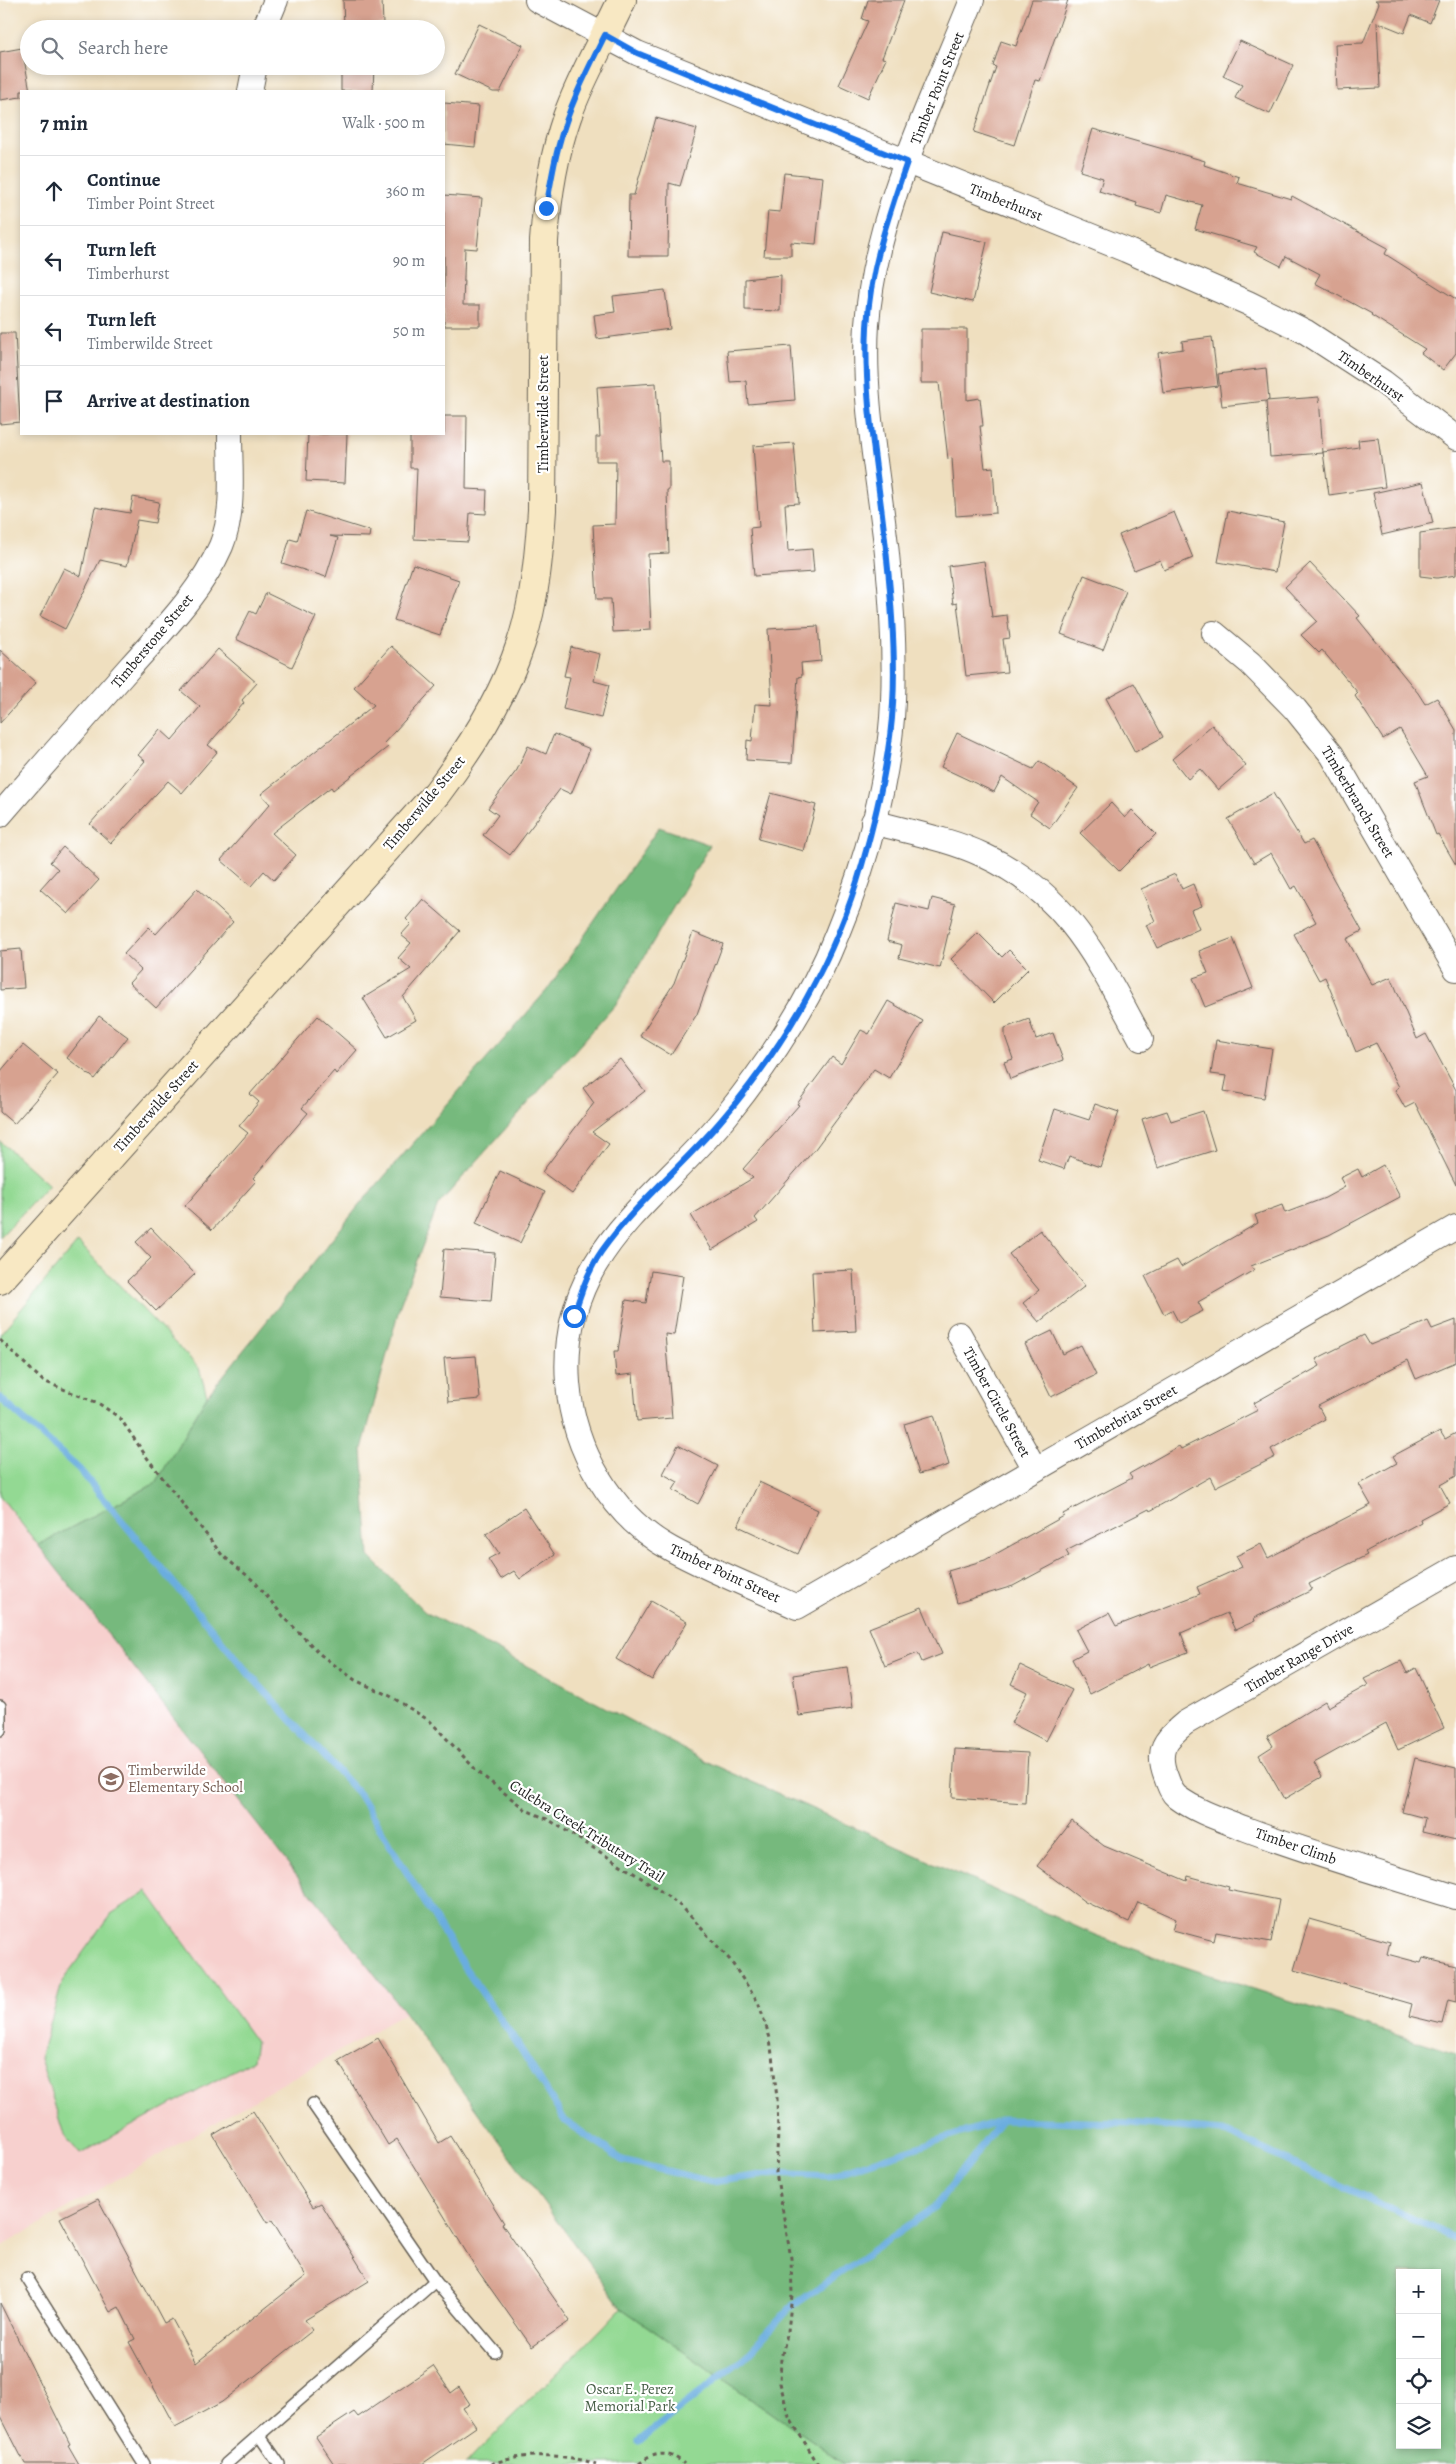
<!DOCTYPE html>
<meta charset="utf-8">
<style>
body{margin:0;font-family:Alegreya,serif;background:#f6f6f7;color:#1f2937}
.controls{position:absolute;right:15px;bottom:15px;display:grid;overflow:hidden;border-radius:0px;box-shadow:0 2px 8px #0003}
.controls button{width:45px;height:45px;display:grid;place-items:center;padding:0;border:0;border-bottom:1px solid #e0e1e3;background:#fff;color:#1f2937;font:25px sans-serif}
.stop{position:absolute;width:15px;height:15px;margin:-11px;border:4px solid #1a73e8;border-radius:50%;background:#fff}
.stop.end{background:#1a73e8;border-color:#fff;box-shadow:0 1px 5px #0008}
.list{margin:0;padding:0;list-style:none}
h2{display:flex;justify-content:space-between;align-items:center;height:65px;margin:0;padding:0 20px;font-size:21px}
h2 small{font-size:16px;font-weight:400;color:#747a83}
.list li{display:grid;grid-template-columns:32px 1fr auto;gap:15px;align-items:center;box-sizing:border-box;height:70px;padding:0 20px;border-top:1px solid #e0e1e3}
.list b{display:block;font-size:19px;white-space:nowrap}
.list p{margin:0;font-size:16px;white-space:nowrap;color:#747a83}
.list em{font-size:16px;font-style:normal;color:#747a83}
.icon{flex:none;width:28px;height:28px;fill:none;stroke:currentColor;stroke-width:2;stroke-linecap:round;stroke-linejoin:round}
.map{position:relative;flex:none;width:1456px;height:2464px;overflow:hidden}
.search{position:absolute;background:#fff;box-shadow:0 2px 8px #0003;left:20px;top:20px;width:425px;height:55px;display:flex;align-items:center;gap:12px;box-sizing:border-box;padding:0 18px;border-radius:28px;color:#747a83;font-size:19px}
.panel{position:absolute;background:#fff;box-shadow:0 2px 8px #0003;left:20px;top:90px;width:425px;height:345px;border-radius:0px}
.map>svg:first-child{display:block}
.built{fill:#f7d0ce}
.green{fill:#93d993;stroke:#587a58}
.forest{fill:#76b97d;stroke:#496a4c;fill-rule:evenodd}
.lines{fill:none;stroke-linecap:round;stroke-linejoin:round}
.stream{stroke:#6aaddf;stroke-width:7}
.building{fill:#d7a290}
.lane-casing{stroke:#666055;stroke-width:14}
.street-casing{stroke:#666055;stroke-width:26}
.secondary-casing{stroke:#666055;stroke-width:30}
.path{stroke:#666055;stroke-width:3;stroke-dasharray:4 4;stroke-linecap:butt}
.lane{stroke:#fff;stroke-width:11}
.street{stroke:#fff;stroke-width:24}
.secondary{stroke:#f8e8c3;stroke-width:28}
.route{stroke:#1a73e8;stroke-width:6}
.labels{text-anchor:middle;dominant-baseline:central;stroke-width:4.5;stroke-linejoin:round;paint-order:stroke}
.street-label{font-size:15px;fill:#1c1c1c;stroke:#fff}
.education-label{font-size:15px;fill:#785e54;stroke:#fff;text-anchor:start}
.park-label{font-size:15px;fill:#465e46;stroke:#fff}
</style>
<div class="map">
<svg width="1456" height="2464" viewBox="0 0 1456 2464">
<rect width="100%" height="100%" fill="#fff"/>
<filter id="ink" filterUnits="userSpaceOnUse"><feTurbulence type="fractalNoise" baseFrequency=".02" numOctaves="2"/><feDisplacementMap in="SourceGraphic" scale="10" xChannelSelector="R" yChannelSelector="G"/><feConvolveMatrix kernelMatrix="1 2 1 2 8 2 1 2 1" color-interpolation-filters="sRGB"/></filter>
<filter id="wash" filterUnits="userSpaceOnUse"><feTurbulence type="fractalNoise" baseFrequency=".0096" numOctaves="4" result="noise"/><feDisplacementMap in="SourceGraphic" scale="20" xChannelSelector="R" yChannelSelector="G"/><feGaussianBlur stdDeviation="1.12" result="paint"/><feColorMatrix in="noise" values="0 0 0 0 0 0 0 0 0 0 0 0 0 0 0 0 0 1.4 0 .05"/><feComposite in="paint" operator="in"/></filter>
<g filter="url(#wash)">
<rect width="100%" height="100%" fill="#efdfbf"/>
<path class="built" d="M0,1496l405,517 -405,234z"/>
<g class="green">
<path d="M0,1141l49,44 -49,52z"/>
<path d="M78,1242l121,126 8,28 -51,87 -118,62 -38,-49v-162z"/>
<path d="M147,1891l109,151 -3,18 -173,94 -16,-19 -24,-77 23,-78 48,-66z"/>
<path d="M621,2308l224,156h-380c50,-53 106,-101 156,-156z"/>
</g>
<path class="forest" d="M659,827l51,18 -93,158 -179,202 -38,100 -38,144 7,107 56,56 287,152 383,171 78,28 283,91v410h-611l-224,-156 -216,-295 -367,-468 118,-62 51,-87 154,-193 186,-213zM1400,2273h37v172h-37z"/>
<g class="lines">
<g class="stream">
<path d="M0,1398l79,71 170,205 110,120 104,171 54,78 48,78 57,39 90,22 64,-9 52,3 174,-56 128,3 93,8 233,108"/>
<path d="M639,2441l107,-85 44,-48 145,-101 66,-86"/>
</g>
</g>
<g id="blocks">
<g class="building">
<path d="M343,0h39l1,24 -39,2z"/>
<path d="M868,0h36l-22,58 4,1 -18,39 -29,-13 29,-64 -6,-2z"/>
<path d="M1032,0h36l-28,81 -5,-1 -21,65 -40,-13 22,-65 -3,-1 8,-25 15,5z"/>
<path d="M1375,0h64l-9,23 -19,-8 -7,18 -27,-11 3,66 -43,2 -2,-46 28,-1 16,-40z"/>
<path d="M479,24l44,21 -23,47h-7l-38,-18z"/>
<path d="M1240,41l53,24 -23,49 -35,-16 7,-13 -19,-9z"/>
<path d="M22,48l8,43h-9v6l-21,3v-48z"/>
<path d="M341,66h33l-1,25h-32z"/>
<path d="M444,103l35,3 -4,41 -31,-3z"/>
<path d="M656,118l41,11 -17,57 -11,-3 -1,73h-40l1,-61h5z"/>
<path d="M1093,129l112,32 -1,4 35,12 -2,6 54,16 1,-3 96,52 -3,6 71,45v54l-13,17 -22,-17 4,-4 -54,-34 1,-1 -57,-31 5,-9 -34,-18 -5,10 -27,-14 3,-5 -62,-18 7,-24 -36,-10 -5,18 -25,-7 1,-3 -38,-12 4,-13 -23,-7z"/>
<path d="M784,173l39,4 -7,67 -25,-2v14h-27l4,-45 12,1z"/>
<path d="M444,195l38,3 -5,51 -12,-1 -2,57h17v21h-36z"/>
<path d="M942,232l45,10 -14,60 -44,-10z"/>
<path d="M781,275l-1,36 -35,-1v-31z"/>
<path d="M665,290l5,39 -73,10 -3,-24 21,-3 -2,-16z"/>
<path d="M921,329h46v71l13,-2 3,28h-3l5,42 8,-1 3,46 -40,3 -4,-58 -4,1 -9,-76h-18z"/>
<path d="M0,333h15l5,89 -20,2z"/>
<path d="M1212,337l6,49 -55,7 -5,-40 25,-4 -1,-8z"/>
<path d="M791,346l4,54 -47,4 -2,-23 -16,1 -3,-31z"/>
<path d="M1266,368l3,32 -3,1 53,-4 4,56 -53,4 -4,-56 -44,5 -4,-32z"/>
<path d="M656,383l5,78h8v29h-2l2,63 -21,1 3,76 -38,2 -2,-33h-14l-4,-74 22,-1 1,-63h-20v-24h4l-3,-50z"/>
<path d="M444,416h23l-1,73 21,1 -1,24 -16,-1 -2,29 -54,-3 3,-71h-7v-34h34z"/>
<path d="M308,434h39l-2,49 -39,-2z"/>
<path d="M1378,438l7,49 -56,8 -6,-43 36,-5 -1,-7z"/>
<path d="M794,443l5,60 -14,1 3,47 24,-2 2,23 -60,4 -4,-48 9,-1 -6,-81z"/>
<path d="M1423,482l10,41 -51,12 -9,-42z"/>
<path d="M133,497l26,5 -4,21 -18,-3 -10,46 -27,-6 -35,69 -25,-13 24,-48 17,8 14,-69 35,6z"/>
<path d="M306,511l64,20 -1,6 -39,-1 8,2 -12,39 -44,-14 8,-24 7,2z"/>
<path d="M1228,511l56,11 -9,50 -57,-10z"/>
<path d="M1174,512l19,46 -29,12 -4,-10 -26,10 -15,-35z"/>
<path d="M1456,528v47l-19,3 -17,-2v-43z"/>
<path d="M984,561l8,56 15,-2 3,23 -7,1 4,33 -41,4 -9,-73 -4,1 -5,-38z"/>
<path d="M1310,563l50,53 -3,2 61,75 7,11 12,-6 19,32v135l-18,-31 -2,1 -21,-54 13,-5 -28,-47 -17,10 -28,-43 3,-3 -36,-43 -3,3 -18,-18 16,-14 -32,-34z"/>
<path d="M413,564l46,16 -19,55 -46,-15z"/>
<path d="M1084,575l42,16 -23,59 -42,-16z"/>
<path d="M266,593l50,24 -24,50 -56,-28 14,-28 6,3z"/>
<path d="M818,626l3,35 -20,2 1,13 -4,1 -6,86 -46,-3 1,-20 5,1 3,-37 17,1 -4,-76z"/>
<path d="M391,646l45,40 -52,57 4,4 -55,43 -2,-3 -59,46 24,22 -22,25 -10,-9 -13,15 -30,-26 49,-56 -9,-10 113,-89 -20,-18z"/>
<path d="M571,647l29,7 -6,27 15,4 -8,33 -38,-9 7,-32 -6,-1z"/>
<path d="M218,649l39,34 -15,17 2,3 -36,42 9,7 -35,41 -14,-12 -57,62 -21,-19 55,-63 -7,-6 22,-26 12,11 28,-33 -19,-16z"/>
<path d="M0,650l36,33 -36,40z"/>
<path d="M1134,683l29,54 -28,15 -29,-54z"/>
<path d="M1212,725l34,41 -28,24 -18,-21 -12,10 -16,-20z"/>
<path d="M957,733l76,36 6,-8 39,27 -28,40 -20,-14 8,-12 -36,-25 -8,15 -53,-25z"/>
<path d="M554,734l36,15 -19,45 -11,-5 -50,66 -27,-20 15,-20 -10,-7 29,-38 11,-24 18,8z"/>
<path d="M771,793l45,12 -12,46 -46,-12z"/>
<path d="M1273,793l31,51 8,-4 50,91 -15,8 25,46 19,-8 26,62 9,-5 30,56v95l-41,-82 -10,5 -10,-18 4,-3 -23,-44 -20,9 -31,-75 -6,3 -25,-46 22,-12 -20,-36 -5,3 -20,-36 -17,10 -26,-44z"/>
<path d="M1111,803l14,15 7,-8 24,24 -37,37 -39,-38z"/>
<path d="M63,847l36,33 -31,34 -28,-25 18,-20 -8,-7z"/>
<path d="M1175,874l7,15 11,-5 9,22 -11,4 8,19 -42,19 -11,-23 9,-4 -14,-32z"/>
<path d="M197,889l36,33 -77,86 -27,-25 12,-13 -17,-16 25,-27 7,7z"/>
<path d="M932,898l23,6 -15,64 -41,-10 3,-13 -15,-4 9,-38 33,8z"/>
<path d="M423,899l37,32 -57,66 13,23 -29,17 -24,-39 48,-29 -13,-11 13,-15 -10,-8 10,-11 -5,-5z"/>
<path d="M693,932l30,12 -26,70 -26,41 -31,-19 34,-53z"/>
<path d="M978,933l24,24 7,-7 19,19 -34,34 -43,-44z"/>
<path d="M1233,938l20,50 -48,19 -12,-29 15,-5 -9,-22z"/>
<path d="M21,949l3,39 -24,2v-39z"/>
<path d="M888,1001l35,20 -34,57 -15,-9 -59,80 -60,69 3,4 -46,28 -21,-35 62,-37 -10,-9 56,-64 -2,-1 35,-47 9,7 20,-34 8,4z"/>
<path d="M99,1016l29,21 -33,42 -28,-21z"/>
<path d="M318,1016l39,34 -21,24 -2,-3 -32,37 6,5 -55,65 3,3 -44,49 -27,-24 63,-73 -9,-7 20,-24 -9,-8z"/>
<path d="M1029,1019l7,20 17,-6 10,27 -53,19 -6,-17 9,-3 -8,-23v-8z"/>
<path d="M1216,1040l56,9 -8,49 -40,-7 3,-15 -16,-2z"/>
<path d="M23,1045l35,29 -44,50 -14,-12v-40z"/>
<path d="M620,1059l25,32 -53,41 17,12 -37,50 -30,-22 52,-69 -11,-15z"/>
<path d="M1095,1104l24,8 -19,55 -31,-11 -5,13 -26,-9 17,-51 34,11z"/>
<path d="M1167,1111l4,10 32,-10 12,39 -57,18 -16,-49z"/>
<path d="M1383,1165l17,32 -71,38 -78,31 3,4 -56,32 5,9 -24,12 -7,-13 -8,4 -19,-38 32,-16 4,7 77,-44 -3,-8 27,-10 3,8 40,-15 20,-11 -5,-9 18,-9 4,8z"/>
<path d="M500,1171l45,21 -25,51 -44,-20z"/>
<path d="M151,1228l44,46 -39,37 -29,-30 24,-23 -15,-16z"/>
<path d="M1040,1230l45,56 -46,36 -16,-19 16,-13 -30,-36z"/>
<path d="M444,1249l51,4 -4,48 -51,-4z"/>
<path d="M853,1270l3,61 -41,2 -3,-61z"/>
<path d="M651,1271l32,5 -9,59 -9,-1 7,84 -35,3 -4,-47 -17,2 -2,-25h4l8,-51 20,3z"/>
<path d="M1456,1320v42l-40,17 -8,-19 -90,46 7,13 -54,30 4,8 -60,30 -5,-10 -60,34 -1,-2 -83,42 3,5 -56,30 -56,17 -9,-32 37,-11 79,-44 -1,-2 69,-36 -3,-4 50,-28 2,3 77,-39 -4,-7 66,-37 -4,-7 48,-24 6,10 58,-24 4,8z"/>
<path d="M1052,1331l11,23 18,-9 15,30 -45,22 -26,-53z"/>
<path d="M476,1356l4,43 -32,3 -4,-44z"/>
<path d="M934,1415l15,50 -30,9 -15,-50z"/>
<path d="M1440,1431l5,8 11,-6v43l-16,9 10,18 -30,16 1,3 -56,30 2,3 -58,29 3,6 -58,28 1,3 -20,9 -8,-17 -46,20 7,19 -39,15 -1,-3 -58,30 -18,-35 15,-8 -11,-21 33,-17 7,13 84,-32 -3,-7 45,-20 -6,-11 25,-12 7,14 103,-53 -12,-21 38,-21 -4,-7z"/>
<path d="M678,1445l40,21 -20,38 -25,-14 5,-8 -15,-8z"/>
<path d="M759,1482l59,28 -20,44 -60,-28z"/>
<path d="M524,1508l31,47 -35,24 -6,-8 -13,8 -13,-20 11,-6 -13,-19z"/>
<path d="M651,1601l36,21 -35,58 -36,-21z"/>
<path d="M922,1607l20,47 -20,8 -4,-9 -33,13 -16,-38z"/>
<path d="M1401,1661l6,12 9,-5 28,60 -46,22 -12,-27 -72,40 8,14 -38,22 -25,-44 14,-9 -6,-10 58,-35 3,6 40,-22 -4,-6z"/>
<path d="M1020,1665l52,25 -26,51 -35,-18 16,-31 -16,-8z"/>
<path d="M847,1667l6,41 -54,8 -6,-41z"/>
<path d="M955,1749l73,4 -3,50 -73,-5z"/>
<path d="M1415,1758l41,10v72l-34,-8 3,-14 -23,-6z"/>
<path d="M1072,1821l32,25 83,35 1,-5 41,11 -1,3 51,10 -8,42 -55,-10 -2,9 -41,-11 3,-11 -38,-17 -9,20 -44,-20 -48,-36z"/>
<path d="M1309,1919l81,23 -3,12 34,9 2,-5 33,8v36l-8,-2 -6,24 -33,-8 3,-12 -118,-34z"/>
<path d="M378,2038l61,105 11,-7 54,87 -2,1 68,97 -38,26 -56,-79 -79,-129 -9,6 -50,-84z"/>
<path d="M253,2111l60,96 8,-4 48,78 -64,39 8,10 -91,72 -47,25 -46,-85 6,-3 -16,-32 -9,5 -50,-94 38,-19 66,124 8,-4 24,44 110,-87 -34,-56 -5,3 -54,-88z"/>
<path d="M0,2303l70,141 -2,1 11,19h-54l-25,-49z"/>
<path d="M433,2366l18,27 8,-6 11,17 -7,4 13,19 -54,37h-88l-18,-27 38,-25 4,5z"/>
</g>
</g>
</g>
<g filter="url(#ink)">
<use href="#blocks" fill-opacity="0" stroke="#666055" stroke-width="1"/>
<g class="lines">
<defs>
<g id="lane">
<path d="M0,1706v24"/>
<path d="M27,2278l117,186"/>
<path d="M435,2281l60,71"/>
<path d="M259,2435l20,29"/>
<path d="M226,2464l209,-183 -122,-177"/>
</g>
<g id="street">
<path d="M537,0l100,53 489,197 122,53 58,29 77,50 73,56"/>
<path d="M972,0c-41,103 -97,213 -105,324 -5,76 12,154 20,230 5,48 8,98 6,147 -3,77 -27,163 -56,233 -26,66 -66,126 -110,181 -70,86 -169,139 -159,268 5,66 44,134 103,166 40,22 84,39 126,58l659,-380"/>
<path d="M264,29l12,-29"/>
<path d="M250,91l5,-25"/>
<path d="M1214,633l36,30 45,46 37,46 124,214"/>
<path d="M0,815c43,-50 87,-99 130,-148 33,-37 71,-75 91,-121 14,-33 9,-76 9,-112"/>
<path d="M873,822c36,10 76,17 110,33 86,39 115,106 158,184"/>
<path d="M959,1334l76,135"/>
<path d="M1456,1568l-271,155c-21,17 -29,28 -19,54 3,8 5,15 11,20 20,15 46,23 69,32 69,26 140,46 210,68"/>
</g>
<path id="secondary" d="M0,1280l437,-487c35,-46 66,-95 84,-150 14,-42 18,-89 21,-133l2,-269c3,-42 9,-84 23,-124 14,-40 37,-78 55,-117"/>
</defs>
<use href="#lane" class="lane-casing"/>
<use href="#street" class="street-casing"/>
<use href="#secondary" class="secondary-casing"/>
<g class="path">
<path d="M0,1340l43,41 55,22 22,15 28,41 74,96 33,27 28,34 38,39 34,25 35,16 40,25 48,51 48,38 23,10 102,64 32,24 47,52 28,42 12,36 7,60 1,34 -2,41 15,85 1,37 -4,36 -7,27 -1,25 9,34 29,47"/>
<path d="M491,2464c33,-11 72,-11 105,0"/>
<path d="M639,2464c14,-12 31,-14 45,0"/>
</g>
<use href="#lane" class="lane"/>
<use href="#street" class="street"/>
<use href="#secondary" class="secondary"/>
</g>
</g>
<g class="lines" filter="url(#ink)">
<path class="route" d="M546,208c4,-20 7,-41 12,-60 10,-40 29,-77 47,-113l32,18 270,109c-19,55 -37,107 -40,165 -4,77 13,155 20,232 5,48 9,97 6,145 -3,54 -16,109 -31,161 -26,92 -76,179 -138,252 -39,47 -88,85 -123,135 -13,19 -21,42 -27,64"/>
</g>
<defs>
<symbol id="school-ring" viewBox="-11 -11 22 22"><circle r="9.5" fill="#fff" stroke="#8d6e63" stroke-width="1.5"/><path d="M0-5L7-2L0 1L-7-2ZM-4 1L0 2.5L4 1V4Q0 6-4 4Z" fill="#8d6e63"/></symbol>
</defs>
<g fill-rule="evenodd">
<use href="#school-ring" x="97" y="1765" width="28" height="28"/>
</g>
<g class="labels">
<g class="street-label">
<text transform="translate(937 88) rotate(-68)">Timber Point Street</text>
<text transform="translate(1006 202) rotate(22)">Timberhurst</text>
<text transform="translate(1371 376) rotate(35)">Timberhurst</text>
<text transform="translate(543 414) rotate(-90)">Timberwilde Street</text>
<text transform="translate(152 641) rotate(-50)">Timberstone Street</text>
<text transform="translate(1358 802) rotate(59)">Timberbranch Street</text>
<text transform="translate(424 803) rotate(-50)">Timberwilde Street</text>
<text transform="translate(156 1106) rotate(-48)">Timberwilde Street</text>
<text transform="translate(997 1402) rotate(61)">Timber Circle Street</text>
<text transform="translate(1126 1417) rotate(-30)">Timberbriar Street</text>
<text transform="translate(725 1573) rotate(25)">Timber Point Street</text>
<text transform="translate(1299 1658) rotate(-30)">Timber Range Drive</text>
<text transform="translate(587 1831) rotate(32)">Culebra Creek Tributary Trail</text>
<text transform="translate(1296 1846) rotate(19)">Timber Climb</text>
</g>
<g class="education-label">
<text x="128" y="1770">Timberwilde<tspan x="128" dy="17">Elementary School</tspan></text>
</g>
<g class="park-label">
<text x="630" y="2389">Oscar E. Perez<tspan x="630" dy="17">Memorial Park</tspan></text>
</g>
</g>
</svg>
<div class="controls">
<button>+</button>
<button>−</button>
<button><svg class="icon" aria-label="locate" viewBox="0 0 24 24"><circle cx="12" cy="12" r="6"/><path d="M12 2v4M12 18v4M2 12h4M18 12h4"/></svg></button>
<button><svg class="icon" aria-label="layers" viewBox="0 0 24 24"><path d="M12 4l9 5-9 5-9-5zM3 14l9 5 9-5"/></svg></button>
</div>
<div class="stop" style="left:574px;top:1316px"></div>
<div class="stop end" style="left:546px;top:208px"></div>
<div class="search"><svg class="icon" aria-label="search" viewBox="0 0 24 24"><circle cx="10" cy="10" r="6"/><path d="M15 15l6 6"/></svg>Search here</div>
<section class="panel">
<h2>7 min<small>Walk · 500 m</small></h2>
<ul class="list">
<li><svg class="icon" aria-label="ahead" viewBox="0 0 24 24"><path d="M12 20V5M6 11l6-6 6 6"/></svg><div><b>Continue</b><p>Timber Point Street</p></div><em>360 m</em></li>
<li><svg class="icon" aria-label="left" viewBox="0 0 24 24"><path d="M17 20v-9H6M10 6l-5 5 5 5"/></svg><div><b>Turn left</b><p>Timberhurst</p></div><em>90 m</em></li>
<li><svg class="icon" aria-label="left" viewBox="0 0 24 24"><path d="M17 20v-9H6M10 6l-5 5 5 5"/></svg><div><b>Turn left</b><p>Timberwilde Street</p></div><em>50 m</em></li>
<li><svg class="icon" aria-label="arrive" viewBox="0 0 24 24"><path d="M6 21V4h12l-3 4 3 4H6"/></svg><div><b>Arrive at destination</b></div></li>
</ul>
</section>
</div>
